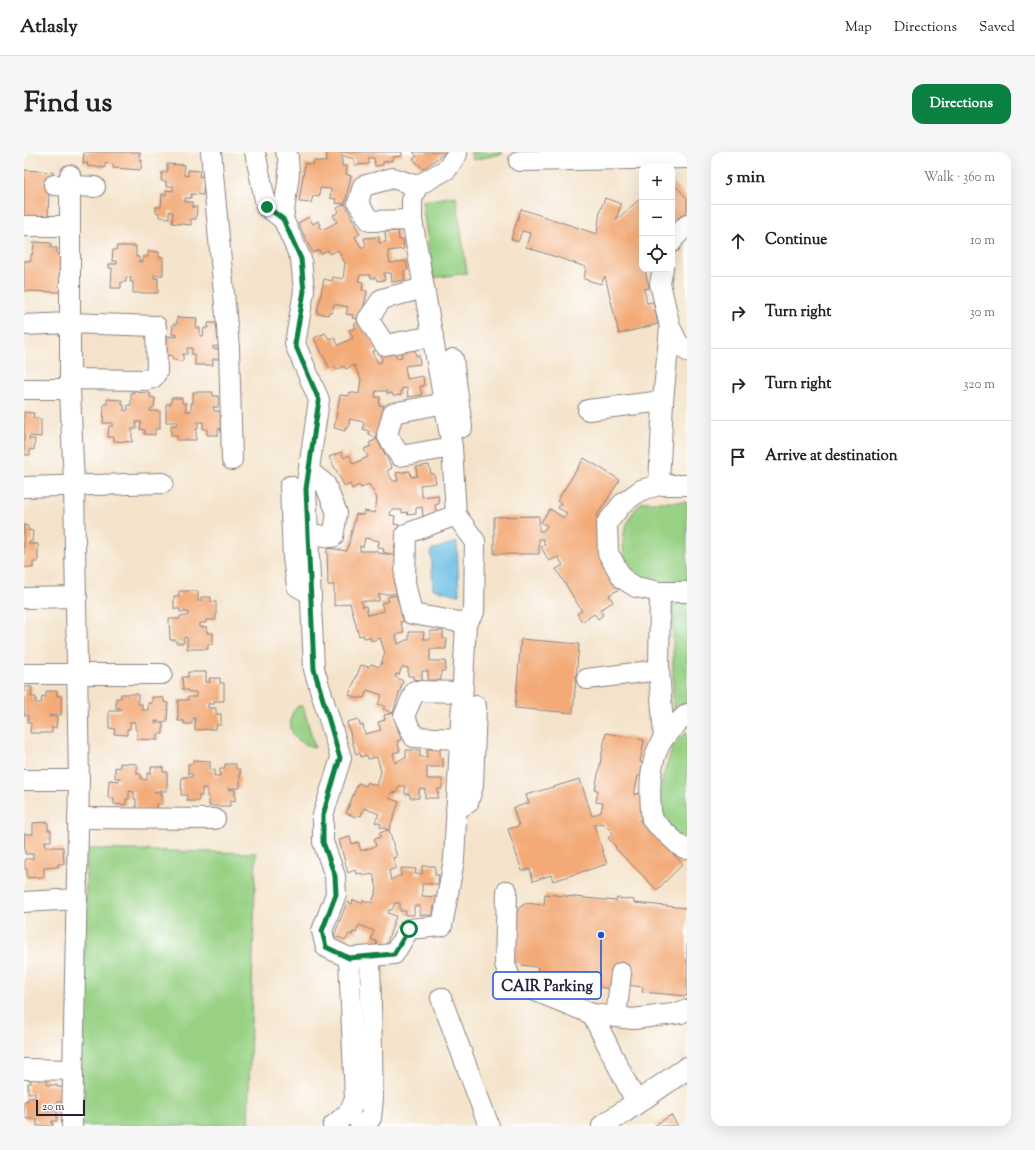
<!DOCTYPE html>
<meta charset="utf-8">
<style>
body{margin:0;font-family:"Sorts Mill Goudy",serif;background:#f6f6f6;color:#222}
.controls{position:absolute;right:12px;top:12px;display:grid;overflow:hidden;border-radius:8px;box-shadow:0 4px 16px #0002}
.controls button{width:36px;height:36px;display:grid;place-items:center;padding:0;border:0;border-bottom:1px solid #e0e0e0;background:#fff;color:#222;font:20px sans-serif}
.scale{position:absolute;left:12px;bottom:10px;width:49px;box-sizing:border-box;padding-left:4px;border:2px solid #22223b;border-top:0;font-size:11px;line-height:14px;white-space:nowrap;color:#22223b;-webkit-text-stroke:3px #fff;paint-order:stroke}
.stop{position:absolute;width:12px;height:12px;margin:-9px;border:3px solid #0b8043;border-radius:50%;background:#fff}
.stop.end{background:#0b8043;border-color:#fff;box-shadow:0 1px 4px #0008}
.list{margin:0;padding:0;list-style:none}
h2{display:flex;justify-content:space-between;align-items:center;height:52px;margin:0;padding:0 16px;font-size:17px}
h2 small{font-size:13px;font-weight:400;color:#767676}
.list li{display:grid;grid-template-columns:26px 1fr auto;gap:12px;align-items:center;box-sizing:border-box;height:72px;padding:0 16px;border-top:1px solid #e0e0e0}
.list b{display:block;font-size:15px;white-space:nowrap}
.list em{font-size:13px;font-style:normal;color:#767676}
.icon{flex:none;width:22px;height:22px;fill:none;stroke:currentColor;stroke-width:2;stroke-linecap:round;stroke-linejoin:round}
.map{position:relative;flex:none;width:663px;height:974px;overflow:hidden;border-radius:12px}
header{display:flex;align-items:center;gap:24px;box-sizing:border-box;height:56px;padding:0 20px;background:#fff;border-bottom:1px solid #e0e0e0}
header strong{font-size:19px}
nav{display:flex;gap:22px;margin-inline-start:auto;font-size:14px}
.intro{display:flex;align-items:center;justify-content:space-between;box-sizing:border-box;height:96px;padding:0 24px}
h1{margin:0;font-size:28px}
.button{padding:10px 18px;border-radius:12px;background:#0b8043;color:#fff;font-size:14px;font-weight:700}
main{display:flex;gap:24px;padding:0 24px}
aside{flex:1;background:#fff;border-radius:12px;box-shadow:0 4px 16px #0002}
.map>svg:first-child{display:block}
.green{fill:#98d184;stroke:#5d7a60}
.water{fill:#66bce3;stroke:#446f8f}
.building{fill:#f3aa77}
.lines{fill:none;stroke-linecap:round;stroke-linejoin:round}
.minor-casing{stroke:#8b8282;stroke-width:22}
.major-casing{stroke:#8b8282;stroke-width:24}
.minor{stroke:#fff;stroke-width:20}
.major{stroke:#fff;stroke-width:22}
.route{stroke:#0b8043;stroke-width:5}
.leader{fill:none;stroke:#1d4ed8;stroke-width:1.5}
.callout-dot{fill:#1d4ed8;stroke:#fff;stroke-width:1.5}
.callout{fill:#fff;stroke:#1d4ed8;stroke-width:1.5}
.callout-label{font-size:15px;text-anchor:middle;font-weight:bold;fill:#22223b}
</style>
<header>
<strong>Atlasly</strong>
<nav><a>Map</a><a>Directions</a><a>Saved</a></nav>
</header>
<div class="intro"><h1>Find us</h1><a class="button">Directions</a></div>
<main>
<div class="map">
<svg width="663" height="974" viewBox="0 0 663 974">
<rect width="100%" height="100%" fill="#fff"/>
<filter id="ink" filterUnits="userSpaceOnUse"><feTurbulence type="fractalNoise" baseFrequency=".025" numOctaves="2"/><feDisplacementMap in="SourceGraphic" scale="8" xChannelSelector="R" yChannelSelector="G"/><feConvolveMatrix kernelMatrix="1 2 1 2 8 2 1 2 1" color-interpolation-filters="sRGB"/></filter>
<filter id="wash" filterUnits="userSpaceOnUse"><feTurbulence type="fractalNoise" baseFrequency=".012" numOctaves="4" result="noise"/><feDisplacementMap in="SourceGraphic" scale="16" xChannelSelector="R" yChannelSelector="G"/><feGaussianBlur stdDeviation="0.9" result="paint"/><feColorMatrix in="noise" values="0 0 0 0 0 0 0 0 0 0 0 0 0 0 0 0 0 1.4 0 .05"/><feComposite in="paint" operator="in"/></filter>
<g filter="url(#wash)">
<rect width="100%" height="100%" fill="#f4e3ca"/>
<g class="green">
<path d="M446,0h32v2l-29,6z"/>
<path d="M432,44l11,77 -34,5 -11,-77z"/>
<path d="M618,350h45v83h-47c-23,-27 -23,-58 2,-83z"/>
<path d="M649,452h14v99l-14,12z"/>
<path d="M275,554h4l12,42c-6,-3 -16,-6 -20,-11 -7,-8 -6,-26 4,-31z"/>
<path d="M663,579v110l-16,-12 -13,-24 5,-29 10,-30z"/>
<path d="M63,697l169,4 -8,273h-170z"/>
</g>
<path class="water" d="M433,390l2,53 -26,-6 -2,-39z"/>
<g id="blocks">
<g class="building">
<path d="M60,0h56l-1,7 3,1 -1,10 -28,-2v-4l-8,-1v5l-18,-2 1,-3h-5z"/>
<path d="M303,0h75v4l-9,1v3l-10,2v3l-8,1 -1,-8h-6l1,6 -14,1 -1,-7h-4l-8,-3v11h5l-1,8 5,2 -6,28 -10,-1 1,-4 -6,-1 1,-9 -11,-1 -1,9 -6,-1 -2,7 -12,-1 6,-39 8,2 1,-4 12,1z"/>
<path d="M389,0h33l-23,17 -10,-10 4,-3z"/>
<path d="M143,12l17,1v10l4,1v-6l12,1 -1,5 5,1 -1,18 -12,-1v4h-6v4h7v5h5l-1,12h-5v6l-19,-2 1,-11 -4,-1v7l-10,-1v-4l-3,-1v-5h5l1,-13 4,1v-5l7,1v-5h-7v-5h-5l1,-9h5z"/>
<path d="M0,18l29,2 -1,19h-3l-1,27 -24,-2z"/>
<path d="M648,30l15,16v13l-15,13z"/>
<path d="M618,45v72h3l4,19 -5,1 3,14 6,-1 5,22 -39,10 -14,-58 -4,8 -17,-5 2,-12 -60,-20 4,-14 -8,-2 -4,11 -7,-3 10,-30 76,25 3,-23 5,-13 16,6 -5,16z"/>
<path d="M321,52l15,30 -5,3 6,10h5l-2,-9 15,-1v6l7,-1 -1,-10 13,-1 1,9h4l1,9 -16,2 2,12 16,-2 2,9 -4,1 1,9 -13,2 -1,-9h-7l1,7 -8,1 -1,-3h-5l-1,-3h-10l-2,6 5,1 -1,8 5,1 -6,29 -9,-2 1,-3 -7,-1 2,-7 -14,-3 -2,9 -3,-1 -1,3 -11,-2 7,-34 8,2 1,-4 10,2 2,-16 -7,-13 -8,4 -2,-4 -7,4 -2,-4 -6,3 -15,-30 11,-6 4,7 5,-3 4,9 15,-8 -4,-7 6,-3 -2,-4z"/>
<path d="M10,90l17,1v5h6v7h5v37l-38,-1v-30h7v-7h2z"/>
<path d="M93,94h19v11h3v5h4v-5h5v-6l11,1v5h4v18h-9v3h4v15h-25v-11h-3l1,-5h-5v5h-5v6h-10l1,-20h-3v-4h8v-3h-5l1,-11h3z"/>
<path d="M153,165l20,1 -1,10h4v8h3l1,-8h4v-5h11l6,24 -12,-1v3h6v10h-6v6h-18v-10l-3,-1v-6h-5v6h-4v7l-10,-1v-4l-6,-1v-19l10,1v-2l-5,-1 1,-10h4z"/>
<path d="M337,168l16,30 -5,2 6,11 4,-1 -1,-8 14,-2 1,6 6,-1 -1,-9 13,-2 2,10 3,-1 1,9 -15,2 2,13 16,-3 1,10h-4l2,9 -14,2 -1,-9 -6,1v6l-8,1 -1,-3 -5,1v-3h-11l-1,6h5l-1,8 5,1 -7,33 -9,-6 1,-2 -6,-2 1,-7 -14,-3 -2,9h-3v3l-11,-3 6,-33 9,1v-4l10,2 2,-15 -7,-14 -8,4 -2,-3 -7,4 -2,-4 -5,3 -16,-31 11,-5 4,6 5,-2 4,8 15,-7 -4,-8 7,-2 -2,-4z"/>
<path d="M107,240l19,1v4l5,1 -1,10h-3l-1,3h10v18h-5v6l-11,-1 1,-4 -5,-1 1,-7h-5v7h-4v13l-18,-1v-4h-6l1,-11h4v-3h-10l1,-19h3v-5l15,1v5h2v6h3l1,-6h3z"/>
<path d="M169,240h20v4h5v11h-5l1,4h10l1,18h-7v6h-11v-6h-4v-7h-5v7h-2v11h-19v-4h-6v-11h7v-3h-12v-18h5v-6h11v5h4v8h5v-8h2z"/>
<path d="M0,260l10,1 -1,5 8,1v18l-12,-1v3h6l-1,11 -4,-1v6h-6z"/>
<path d="M353,287l15,29 -5,3 6,10h5l-2,-8 14,-2 1,6 6,-1 -1,-9 13,-2 2,9h3l2,9 -16,2 2,12 16,-2 1,9 -4,1 2,9 -14,2 -1,-9 -6,1v6l-8,1 -1,-3 -5,1v-3h-11l-1,5 5,1 -1,8 5,1 -6,29 -10,-2 1,-3 -6,-1 1,-7 -14,-3 -2,9 -3,-1v5h18v2l21,3 3,35 -10,3h-13v7h-18l2,6 3,-1 2,9 16,-4 -3,-8 8,-2 -2,-4 9,-2 9,26 -5,1 4,10 -8,3 2,9 8,-4h3v-8h15l-1,7h7v-8h13v8h4l-1,10h-16v12h16l-1,10h-4v9h-13v-9h-6v9l-9,-1v-3h-5v-8l-6,-1 -3,8 -3,-1 -1,3 8,4 -10,32 8,27 -4,1 3,10 -7,2 2,10 8,-5h3v-8h14v7h7v-8h13v9h3v9h-16v12h15v10h-4v9h-13v-9h-6v9h-9v-4h-5v-8h-6l-3,7 -4,-1 -3,6 10,4 -10,28 -9,-3 1,-3 -6,-2 4,-8 -15,-6 -3,8 -3,-1 -2,2 -10,-4 12,-30 8,3 1,-4 10,4 4,-15 -4,-14 -9,2 -1,-4 -6,2 -1,-4 -4,1 -9,-32 11,-3 2,6h3l2,9 16,-4 -3,-8 7,-2 -1,-5 9,-2 -10,-4 2,-3 -7,-2 4,-9 -15,-5 -3,8 -3,-1 -1,2 -11,-4 12,-30 8,2 2,-3 9,3 5,-14 -5,-15 -9,3 -1,-4 -6,1 -1,-3 -4,1 -9,-33 -16,3v-21h-6l-1,-37 20,3 9,-37 8,1v-4l11,2 2,-15 -8,-14 -8,4 -2,-3 -7,4 -2,-5 -5,3 -16,-30 12,-5 3,6 5,-3 4,9 15,-7 -4,-8 7,-3 -2,-3z"/>
<path d="M560,306l36,22 -24,37 9,2 -5,38 20,32 -11,6 4,7 -13,8 3,5 -5,4 -4,-5 -12,8 -5,-8 5,-3 -26,-42 7,-4 -5,-8 -9,4 -8,-14 4,-2 -2,-6h-4v15h-45v-37l45,-1v15h4l4,-5 -6,-4 9,-13 14,9 3,-5 -9,-5 3,-5 -4,-2z"/>
<path d="M0,373l4,1v4l5,1 -1,10h-3v3h9v18h-5v6l-9,-1z"/>
<path d="M155,439h19v10h3v-4h10v5h5v18h-10v3h-6v4h7v6h6v11h-5v5h-21v-12h-3v6h-8v-3h-6l-1,-21h11v-3h8v-4h-8v-3h-6v-13h5z"/>
<path d="M497,487l58,5 -6,69 -58,-5z"/>
<path d="M164,520h18v10h4l-1,-4h11v5h4v18h-10v3h-6v4h8v6h5v11h-5v4l-21,1v-12h-3v6h-8v-3h-6v-21h10v-3h8v-5h-8v-2h-5l-1,-13h6z"/>
<path d="M0,535h8l-1,10h5v6h5l1,-7 4,1v-6h11v5h4v19h-12v1l8,1 -1,11 -4,-1v6h-22l1,-10h-3v-8h-4z"/>
<path d="M97,542h17v10h4v6h6v-7h4v-6l12,1v4l4,1 -1,19 -12,-1v2h8v11h-5v6l-21,-1v-10h-2v-7h-5v7h-3v6l-13,-1 1,-5 -6,-1v-17h11v-3h-4v-10h5z"/>
<path d="M582,581l38,7 -4,22 4,1 -2,13h-4l-4,19 6,-2 6,25 -7,2 44,44 -26,26 -42,-42 1,-1 -8,-9 5,-5 -10,-10 -9,2 13,39 -54,17 -2,-6 -18,6 -3,-12 -8,2 -14,-42 11,-3 -6,-18 16,-5 -3,-8 54,-16 12,37 9,-4 2,-9 -7,-1 2,-12h-3z"/>
<path d="M169,608l17,1v9h5l-1,6h6v-7h4l1,-5h11v5h4v19h-12v1l7,1v11l-5,-1v6h-21v-10h-2v-8h-5v8h-3v5h-12v-6h-6l1,-18h10l1,-3h-5v-10h5z"/>
<path d="M96,611l17,1v10h4v5l6,1v-7h4v-6h12v5h4v19h-12l-1,2h8v11h-5v6l-21,-1v-10h-2v-7l-5,-1v8h-3v6l-12,-1v-6h-6l1,-18 10,1 1,-3h-5v-11l5,1z"/>
<path d="M24,670v8h3v11h-6l1,6h17l1,17h-6v3l-14,1v9l-17,1v-9h-2v-10h8v-5h-8l-1,-20h9v-11z"/>
<path d="M365,678l8,27 -4,1 3,10 -7,3 2,9 7,-4h3v-8l15,1 -1,5h7v-8h13v9h4l-1,9h-16v12l16,1v10h-5v8h-13v-9h-6v9h-9l1,-4h-6v-8h-5l-3,7h-3l-1,3 8,3 -11,32 -9,-4 1,-2 -6,-3 3,-8 -15,-6 -3,8 -3,-1 -1,3 -3,-1 -3,6 -12,-4 13,-34 5,2 1,-4 9,3 1,-3 9,3 5,-15 -4,-14 -10,2 -1,-3 -6,1 -1,-4 -7,3 -9,-33 11,-3 2,7 6,-2 3,9 15,-5 -2,-7 7,-2 -2,-4z"/>
<path d="M521,742l71,7 1,-3 17,2v3l53,5v88l-45,-4 1,-5 -18,-2 -9,4 -80,-7 2,-15 -17,-2 -9,-8 5,-45 3,-5 6,-4 18,2z"/>
<path d="M7,923h16v10h10v2h8v15h-8v4h-10v4h10v11h-5l1,5h-16v-7h-11v-2h-2v-16h4v-3h7v-5h-7v-10h3z"/>
<path d="M647,963l7,11h-24z"/>
</g>
</g>
</g>
<g filter="url(#ink)">
<use href="#blocks" fill-opacity="0" stroke="#8b8282" stroke-width="1"/>
<g class="lines">
<defs>
<g id="minor">
<path d="M187,0l18,196 3,112"/>
<path d="M231,0l11,53 1,2 16,12"/>
<path d="M262,0l2,5 1,17 -6,45 18,40 3,32 -9,53 24,56 -13,89 8,180 27,89 -18,57v27l12,34 1,18 -14,37 4,16 23,11 45,-4 15,-25 33,-3 12,-66 12,-237 8,-11 1,-71 -19,-26 -4,-68 -40,-227v-20l5,-14 30,-17 10,-15v-2"/>
<path d="M495,9l168,-3"/>
<path d="M46,23v214l4,97 5,294 -7,346"/>
<path d="M30,33l41,2"/>
<path d="M388,68l-42,1 -12,-18 5,-17 30,-8 24,8"/>
<path d="M0,74h46"/>
<path d="M648,90l2,-4 13,-13"/>
<path d="M639,117l-3,14 10,44 8,16 9,8"/>
<path d="M400,136l-42,11 -14,20 17,26 48,-9"/>
<path d="M0,173l45,-2 87,3 1,46 -4,6 -7,2 -76,-1"/>
<path d="M429,207l9,68"/>
<path d="M0,237h46"/>
<path d="M421,251l-52,10 -6,22 13,21 52,-9"/>
<path d="M564,258l75,-9"/>
<path d="M635,333l4,-84 7,-74"/>
<path d="M663,333h-28l-18,5 -19,14 -15,19 1,30 15,26 13,8 24,5h27"/>
<path d="M266,334l3,72 4,28 14,8"/>
<path d="M0,335l139,-4"/>
<path d="M432,363l-50,19 -1,49 7,31 54,9"/>
<path d="M285,382l24,3 4,-24 -12,-29 -16,-13"/>
<path d="M636,440l-1,78 5,68"/>
<path d="M0,446l53,-1"/>
<path d="M0,522h138"/>
<path d="M563,527l72,-9"/>
<path d="M663,562c-8,8 -18,16 -24,25 -15,24 -14,54 -11,81l28,26 7,3"/>
<path d="M436,587l-46,-2 -10,-21 11,-25 47,1"/>
<path d="M0,628h55"/>
<path d="M432,657l12,-6 5,-17 3,-80"/>
<path d="M54,666l137,1"/>
<path d="M483,739l-2,73 6,17 81,33 44,88"/>
<path d="M0,750l53,-3"/>
<path d="M417,846l48,128"/>
<path d="M568,862l41,5 48,-6 6,-3"/>
<path d="M592,865l5,-44"/>
<path d="M0,917l49,1"/>
<path d="M309,974l17,-15 5,-12 -6,-141"/>
<path d="M336,974l11,-8 2,-19 -3,-142"/>
</g>
<path id="major" d="M579,974l84,-58"/>
</defs>
<use href="#minor" class="minor-casing"/>
<use href="#major" class="major-casing"/>
<use href="#minor" class="minor"/>
<use href="#major" class="major"/>
</g>
</g>
<g class="lines" filter="url(#ink)">
<path class="route" d="M243,55l16,12 18,40 3,32 -9,53 24,56 -13,89 8,180 26,89 -17,57v27l12,34 1,18 -14,37 4,16 23,11 45,-4 15,-25"/>
</g>
<path class="leader" d="M577 783L577 834"/>
<circle class="callout-dot" cx="577" cy="783" r="4"/>
<rect class="callout" x="469" y="820" width="108" height="27" rx="4"/>
<g class="callout-label">
<text x="523" y="839">CAIR Parking</text>
</g>
</svg>
<div class="controls">
<button>+</button>
<button>−</button>
<button><svg class="icon" aria-label="locate" viewBox="0 0 24 24"><circle cx="12" cy="12" r="6"/><path d="M12 2v4M12 18v4M2 12h4M18 12h4"/></svg></button>
</div>
<div class="scale">20 m</div>
<div class="stop" style="left:385px;top:777px"></div>
<div class="stop end" style="left:243px;top:55px"></div>
</div>
<aside>
<h2>5 min<small>Walk · 360 m</small></h2>
<ul class="list">
<li><svg class="icon" aria-label="ahead" viewBox="0 0 24 24"><path d="M12 20V5M6 11l6-6 6 6"/></svg><div><b>Continue</b></div><em>10 m</em></li>
<li><svg class="icon" aria-label="right" viewBox="0 0 24 24"><path d="M7 20v-9h11M14 6l5 5-5 5"/></svg><div><b>Turn right</b></div><em>30 m</em></li>
<li><svg class="icon" aria-label="right" viewBox="0 0 24 24"><path d="M7 20v-9h11M14 6l5 5-5 5"/></svg><div><b>Turn right</b></div><em>320 m</em></li>
<li><svg class="icon" aria-label="arrive" viewBox="0 0 24 24"><path d="M6 21V4h12l-3 4 3 4H6"/></svg><div><b>Arrive at destination</b></div></li>
</ul>
</aside>
</main>
